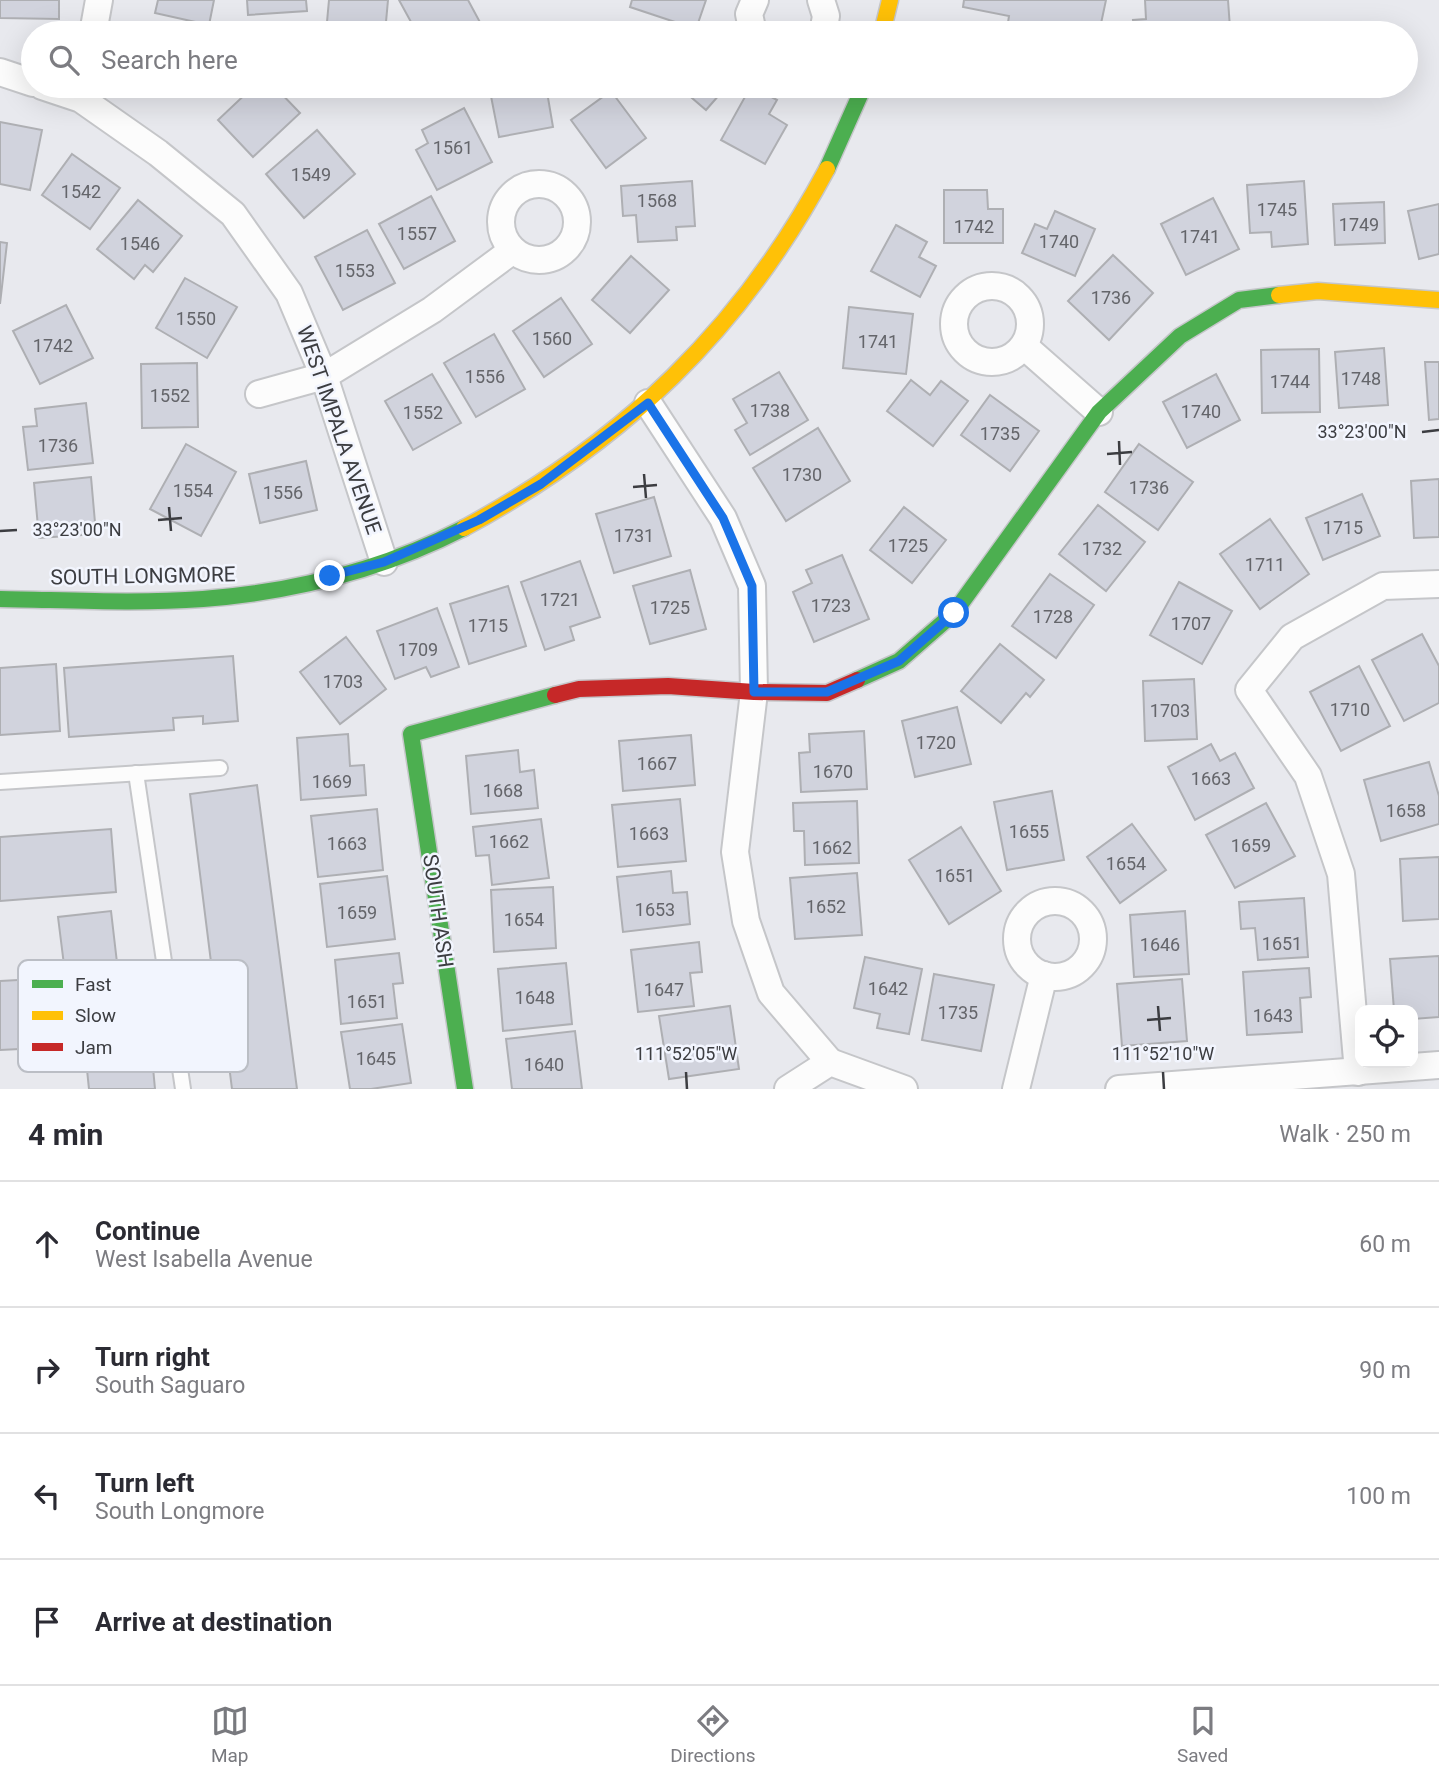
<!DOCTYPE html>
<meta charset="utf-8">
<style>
body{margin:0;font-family:Roboto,sans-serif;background:#f2f2f3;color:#2b2b33}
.controls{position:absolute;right:21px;bottom:21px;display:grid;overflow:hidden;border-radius:14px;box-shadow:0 7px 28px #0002}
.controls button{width:63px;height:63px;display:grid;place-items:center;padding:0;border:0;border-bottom:2px solid #e1e1e2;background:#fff;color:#2b2b33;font:35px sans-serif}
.stop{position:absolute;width:21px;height:21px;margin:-16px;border:5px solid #1a73e8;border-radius:50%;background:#fff}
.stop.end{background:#1a73e8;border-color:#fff;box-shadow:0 2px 7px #0008}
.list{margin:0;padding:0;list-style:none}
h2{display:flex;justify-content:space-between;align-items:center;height:91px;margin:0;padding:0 28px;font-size:30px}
h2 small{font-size:23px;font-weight:400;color:#7c7c81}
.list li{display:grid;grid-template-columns:46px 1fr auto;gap:21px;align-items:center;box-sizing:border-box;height:126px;padding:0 28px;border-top:2px solid #e1e1e2}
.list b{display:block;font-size:26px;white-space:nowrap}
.list p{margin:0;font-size:23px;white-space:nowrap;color:#7c7c81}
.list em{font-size:23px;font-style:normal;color:#7c7c81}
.icon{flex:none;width:38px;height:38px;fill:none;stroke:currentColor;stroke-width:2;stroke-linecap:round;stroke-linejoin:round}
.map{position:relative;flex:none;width:1439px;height:1089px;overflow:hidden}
.search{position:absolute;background:#fff;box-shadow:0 7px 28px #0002;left:21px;right:21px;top:21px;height:77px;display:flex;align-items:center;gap:18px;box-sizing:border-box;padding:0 24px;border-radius:38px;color:#7c7c81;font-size:26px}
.sheet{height:595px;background:#fff}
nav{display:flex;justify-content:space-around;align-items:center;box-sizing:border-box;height:98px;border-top:2px solid #e1e1e2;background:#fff;font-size:19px;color:#7c7c81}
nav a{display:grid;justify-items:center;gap:4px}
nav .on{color:#78797e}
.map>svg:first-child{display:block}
.building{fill:#d1d3dd;stroke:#aeafb3;stroke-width:2}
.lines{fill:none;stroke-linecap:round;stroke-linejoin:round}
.lane-casing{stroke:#c5c6c9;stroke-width:18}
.street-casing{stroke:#c5c6c9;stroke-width:30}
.fast-casing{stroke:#c5c6c9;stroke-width:19}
.slow-casing{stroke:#c5c6c9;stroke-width:19}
.jam-casing{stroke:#c5c6c9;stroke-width:19}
.lane{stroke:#fcfcfc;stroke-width:14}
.street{stroke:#fcfcfc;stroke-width:26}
.fast{stroke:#4caf50;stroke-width:16}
.slow{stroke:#ffc107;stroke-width:16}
.jam{stroke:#c62828;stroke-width:16}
.route{stroke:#1a73e8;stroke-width:9}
.ticks{fill:none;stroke:#3c3d41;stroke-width:2.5}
.labels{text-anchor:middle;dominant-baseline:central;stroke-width:5;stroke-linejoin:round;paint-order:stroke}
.number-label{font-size:18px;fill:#64656a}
.street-label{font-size:21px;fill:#3c3d41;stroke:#f2f5fe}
.key{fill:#f2f5fe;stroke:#bbbec5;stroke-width:2}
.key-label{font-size:19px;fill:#3c3d41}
.ticks-label{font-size:18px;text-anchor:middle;fill:#3c3d41;stroke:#f2f5fe;stroke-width:5;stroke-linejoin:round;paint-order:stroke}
</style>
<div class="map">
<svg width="1439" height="1089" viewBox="0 0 1439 1089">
<rect width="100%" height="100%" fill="#e8e9ee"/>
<g class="building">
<path d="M0,0h59v19l-59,-1z"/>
<path d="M158,0h56l-5,25 -54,-12z"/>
<path d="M247,0h59l1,11 -59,4z"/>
<path d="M329,0h59l-3,33h-59z"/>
<path d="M399,0h69l14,26 -14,7h-51z"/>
<path d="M632,0h74l-10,29 -66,-22z"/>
<path d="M964,0h142l-7,33h-35l-32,-6 -2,6 -23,-4 2,-13 -46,-9z"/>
<path d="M1145,0h83l2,28 -11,1v4h-69v-5l-16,1 -1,-9 13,-1z"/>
<path d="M152,26l43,7h-44z"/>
<path d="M150,86h42l-2,7z"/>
<path d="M254,86h20l26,27 -47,44 -35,-37z"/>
<path d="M489,86h57l7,41 -54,10z"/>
<path d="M678,86h49l-21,24z"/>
<path d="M751,86l26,14 -8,14 18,11 -22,39 -44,-24z"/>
<path d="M611,91l35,47 -40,30 -35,-48z"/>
<path d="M464,108l28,54 -55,28 -21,-40 12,-7 -6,-13z"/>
<path d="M0,122l42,8 -12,60 -30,-6z"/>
<path d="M317,130l38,44 -51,44 -38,-44z"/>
<path d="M72,154l48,34 -30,41 -48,-34z"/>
<path d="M692,181l3,45 -19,1 1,13 -39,2 -2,-27 -13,1 -2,-30z"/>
<path d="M1304,181l4,63 -36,3 -1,-15 -21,1 -3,-48z"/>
<path d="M944,190h43l1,19h15v34h-59z"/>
<path d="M431,196l24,45 -51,28 -25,-45z"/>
<path d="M1213,198l26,51 -53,26 -25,-51z"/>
<path d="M138,200l44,36 -29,36 -8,-7 -11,14 -37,-30z"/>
<path d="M1384,202l1,41 -50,2 -2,-41z"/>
<path d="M1439,204v50l-20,5 -11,-48z"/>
<path d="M1055,211l40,18 -20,47 -53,-23 13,-29 12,5z"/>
<path d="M896,225l31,17 -8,15 17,9 -16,31 -49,-26z"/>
<path d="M367,230l28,53 -52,27 -28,-53z"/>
<path d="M0,242l7,1 -7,61z"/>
<path d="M1113,255l40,38 -44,47 -41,-39z"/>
<path d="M631,256l38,34 -39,43 -38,-33z"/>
<path d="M185,278l52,29 -30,51 -51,-30z"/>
<path d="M561,298l31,46 -48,33 -31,-46z"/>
<path d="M66,305l27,53 -53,26 -27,-53z"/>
<path d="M849,307l64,7 -7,60 -63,-6z"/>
<path d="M494,334l31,55 -49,28 -32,-54z"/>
<path d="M1384,348l4,57 -49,3 -4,-56z"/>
<path d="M1319,349l1,63 -58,1 -1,-63z"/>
<path d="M1425,362h14v57l-10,1z"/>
<path d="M197,363l1,64 -56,1 -1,-64z"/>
<path d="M779,372l29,48 -58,35 -15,-25 12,-7 -14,-24z"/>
<path d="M432,374l29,49 -48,27 -28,-49z"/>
<path d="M1216,374l24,46 -53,28 -24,-46z"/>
<path d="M911,380l19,15 11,-14 27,20 -35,45 -46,-35z"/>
<path d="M990,395l49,36 -29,40 -49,-36z"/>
<path d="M86,403l7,60 -65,7 -5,-43 14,-1 -2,-17z"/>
<path d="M818,428l32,53 -64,40 -33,-53z"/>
<path d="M186,444l50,28 -35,64 -51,-27z"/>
<path d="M1139,444l54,38 -35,48 -53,-38z"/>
<path d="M306,461l11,49 -57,13 -11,-49z"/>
<path d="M91,477l5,57 -57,4 -5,-55z"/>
<path d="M1439,479v58l-25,1 -3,-57z"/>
<path d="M1362,494l18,42 -57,24 -17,-42z"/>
<path d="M654,497l17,59 -57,17 -18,-59z"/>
<path d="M1098,505l47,37 -39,49 -47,-37z"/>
<path d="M904,507l42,33 -34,43 -42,-33z"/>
<path d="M1270,519l39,55 -49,35 -40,-55z"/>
<path d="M842,555l27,64 -55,23 -21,-50 19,-9 -6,-13z"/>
<path d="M580,561l20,56 -30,10 4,13 -29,10 -24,-68z"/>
<path d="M690,570l16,59 -56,15 -17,-58z"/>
<path d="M1050,574l44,31 -38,53 -44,-32z"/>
<path d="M1179,582l53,29 -30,53 -52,-29z"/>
<path d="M508,586l18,60 -57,18 -19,-60z"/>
<path d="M437,608l22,59 -28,10 -5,-10 -31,12 -18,-48z"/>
<path d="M1422,634l17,32v37l-35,18 -32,-61z"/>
<path d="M346,637l40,52 -46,35 -40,-52z"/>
<path d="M1000,644l44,36 -14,17 -4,-4 -25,30 -40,-32z"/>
<path d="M233,656l5,65 -35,3v-8l-30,2 1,12 -105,7 -5,-69z"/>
<path d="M56,664l4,67 -60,4v-67z"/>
<path d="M1359,666l31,60 -49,25 -31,-59z"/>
<path d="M1194,679l3,60 -52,2 -2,-60z"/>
<path d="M957,707l14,57 -56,13 -13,-56z"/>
<path d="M864,731l3,58 -66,3 -2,-39 11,-1 -1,-18z"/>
<path d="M348,734l2,32 14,-1 2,30 -65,5 -4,-62z"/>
<path d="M691,735l4,50 -72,6 -4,-50z"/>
<path d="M1211,744l9,17 15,-8 19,35 -59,32 -27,-53z"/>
<path d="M518,750l2,22 14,-2 4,38 -67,6 -5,-58z"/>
<path d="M1429,762l10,34v28l-58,17 -17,-61z"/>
<path d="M257,785l40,304h-65l-16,-128 -5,1 -21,-168z"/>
<path d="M1052,791l12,69 -57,10 -13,-68z"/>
<path d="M680,799l6,62 -68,6 -6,-62z"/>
<path d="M857,801l2,62 -54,2 -1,-34h-10l-1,-28z"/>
<path d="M1266,803l29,53 -60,32 -29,-53z"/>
<path d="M377,809l6,61 -65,7 -7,-61z"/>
<path d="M541,819l8,59 -57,7 -3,-30 -13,1 -3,-29z"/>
<path d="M1132,824l34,46 -46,33 -33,-46z"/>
<path d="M961,827l40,64 -52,33 -40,-64z"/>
<path d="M111,829l5,63 -116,9v-64z"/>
<path d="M1439,857v62l-36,2 -3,-62z"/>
<path d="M671,871l2,22 14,-1 3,32 -67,8 -6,-55z"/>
<path d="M857,873l5,62 -67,4 -5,-61z"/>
<path d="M387,876l8,63 -68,8 -7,-63z"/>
<path d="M553,887l3,61 -62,4 -3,-62z"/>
<path d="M1304,898l4,59 -50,3 -3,-32 -14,1 -2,-27z"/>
<path d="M111,911l13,112 -52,6 -14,-112z"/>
<path d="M1185,911l4,63 -55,3 -4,-62z"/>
<path d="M699,942l3,30 -12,1 4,33 -56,6 -7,-62z"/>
<path d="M399,953l4,30 -10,1 4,34 -56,6 -6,-64z"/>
<path d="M1439,956v61l-26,2v-9h-19l-4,-51z"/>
<path d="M865,957l57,12 -13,65 -32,-6 3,-14 -26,-6z"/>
<path d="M566,963l6,61 -69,7 -5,-62z"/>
<path d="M1309,968l2,29 -11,1 2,34 -55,3 -4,-63z"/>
<path d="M934,974l60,11 -13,66 -59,-11z"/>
<path d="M36,979l4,69 -40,2v-69z"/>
<path d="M1182,979l5,62 -65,5 -5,-62z"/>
<path d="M730,1006l9,63 -70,10 -10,-63z"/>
<path d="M402,1024l9,59 -40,6h-21l-9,-57z"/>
<path d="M575,1031l7,58h-70l-6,-50z"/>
<path d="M150,1035l5,54h-66l-5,-48z"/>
</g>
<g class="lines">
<defs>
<g id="lane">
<path d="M136,773l47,316"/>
<path d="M0,782l220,-14"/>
</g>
<g id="street">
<path d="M821,0l5,16 -3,17"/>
<path d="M93,33l6,-33"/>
<path d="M753,33l-4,-19 6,-14"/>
<path d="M0,72l33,11"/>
<path d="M42,86l39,13 77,54 75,61 56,79 35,83 60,186"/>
<circle cx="539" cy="222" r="38"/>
<circle cx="992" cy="324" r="38"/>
<path d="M1024,346l75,66"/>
<path d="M259,394l65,-18 108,-66 81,-60"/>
<path d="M648,403l75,115 29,68 2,106 -19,160 11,69 25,72 59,69"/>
<circle cx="1055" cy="939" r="38"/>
<path d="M1358,1072l-17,-198 -33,-98 -59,-86 43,-53 91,-51 56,-2"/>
<path d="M788,1089l42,-27 74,27"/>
<path d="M1016,1089l28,-114"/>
<path d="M1119,1089l320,-24"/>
</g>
<g id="fast">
<path d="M827,169l37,-83"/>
<path d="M0,599c67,1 135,5 203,0 90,-7 181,-30 261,-71"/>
<path d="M857,680l42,-19 55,-48 145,-201 81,-76 59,-36 40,-5"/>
<path d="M465,1089l-54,-355 144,-39"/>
</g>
<g id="slow">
<path d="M882,33l8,-33"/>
<path d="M1279,295l39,-4 121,9"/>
<path d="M464,528c159,-86 277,-198 363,-359"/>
</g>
<path id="jam" d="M555,695l24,-6 89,-3 86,6 73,1 30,-13"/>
</defs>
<use href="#lane" class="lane-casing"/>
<use href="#street" class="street-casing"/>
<use href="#fast" class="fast-casing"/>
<use href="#slow" class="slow-casing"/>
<use href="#jam" class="jam-casing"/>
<use href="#lane" class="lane"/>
<use href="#street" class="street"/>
<use href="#fast" class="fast"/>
<use href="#slow" class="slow"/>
<use href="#jam" class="jam"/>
</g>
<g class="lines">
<path class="route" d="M330,576l54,-14 95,-42 62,-36 107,-81 75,115 29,68 2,106h73l72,-31 55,-48"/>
</g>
<path class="ticks" d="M1422,432l17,-2M1119,441l1,24M1107,454l25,-2M644,474l2,24M633,487l24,-2M169,507l2,24M158,520l24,-2M0,531l17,-1M1158,1006l2,25M1147,1020l24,-2M686,1072l1,17M1163,1072l1,17"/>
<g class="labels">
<g class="number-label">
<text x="453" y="147">1561</text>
<text x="311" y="174">1549</text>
<text x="81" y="191">1542</text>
<text x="657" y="200">1568</text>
<text x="1277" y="209">1745</text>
<text x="1359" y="224">1749</text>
<text x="974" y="226">1742</text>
<text x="417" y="233">1557</text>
<text x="1200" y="236">1741</text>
<text x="1059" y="241">1740</text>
<text x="140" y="243">1546</text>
<text x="355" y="270">1553</text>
<text x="1111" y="297">1736</text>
<text x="196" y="318">1550</text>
<text x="552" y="338">1560</text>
<text x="878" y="341">1741</text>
<text x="53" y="345">1742</text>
<text x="485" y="376">1556</text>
<text x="1361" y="378">1748</text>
<text x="1290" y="381">1744</text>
<text x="170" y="395">1552</text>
<text x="770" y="410">1738</text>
<text x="1201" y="411">1740</text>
<text x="423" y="412">1552</text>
<text x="1000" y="433">1735</text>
<text x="58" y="445">1736</text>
<text x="802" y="474">1730</text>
<text x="1149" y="487">1736</text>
<text x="193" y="490">1554</text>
<text x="283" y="492">1556</text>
<text x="1343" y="527">1715</text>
<text x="634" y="535">1731</text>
<text x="908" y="545">1725</text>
<text x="1102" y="548">1732</text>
<text x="1265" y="564">1711</text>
<text x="560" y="599">1721</text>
<text x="831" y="605">1723</text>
<text x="670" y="607">1725</text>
<text x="1053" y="616">1728</text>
<text x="1191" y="623">1707</text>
<text x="488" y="625">1715</text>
<text x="418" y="649">1709</text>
<text x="343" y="681">1703</text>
<text x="1350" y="709">1710</text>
<text x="1170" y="710">1703</text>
<text x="936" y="742">1720</text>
<text x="657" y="763">1667</text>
<text x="833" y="771">1670</text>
<text x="1211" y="778">1663</text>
<text x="332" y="781">1669</text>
<text x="503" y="790">1668</text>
<text x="1406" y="810">1658</text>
<text x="1029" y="831">1655</text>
<text x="649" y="833">1663</text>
<text x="509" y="841">1662</text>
<text x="347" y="843">1663</text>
<text x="1251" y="845">1659</text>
<text x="832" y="847">1662</text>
<text x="1126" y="863">1654</text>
<text x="955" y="875">1651</text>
<text x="826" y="906">1652</text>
<text x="655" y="909">1653</text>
<text x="357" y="912">1659</text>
<text x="524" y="919">1654</text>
<text x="1282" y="943">1651</text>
<text x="1160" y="944">1646</text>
<text x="888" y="988">1642</text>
<text x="664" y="989">1647</text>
<text x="535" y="997">1648</text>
<text x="367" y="1001">1651</text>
<text x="958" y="1012">1735</text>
<text x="1273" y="1015">1643</text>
<text x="376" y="1058">1645</text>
<text x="544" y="1064">1640</text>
</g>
<g class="street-label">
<text transform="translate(339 430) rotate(71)">WEST IMPALA AVENUE</text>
<text transform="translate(143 576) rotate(-1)">SOUTH LONGMORE</text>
<text transform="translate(438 911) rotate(82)">SOUTH ASH</text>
</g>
</g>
<rect x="18" y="960" width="230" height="112" rx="10" class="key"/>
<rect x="32" y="980" width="31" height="8" fill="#4caf50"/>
<rect x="32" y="1011" width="31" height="9" fill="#ffc107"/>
<rect x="32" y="1043" width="31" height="8" fill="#c62828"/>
<g class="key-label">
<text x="75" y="991">Fast</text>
<text x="75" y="1022">Slow</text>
<text x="75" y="1054">Jam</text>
</g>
<g class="ticks-label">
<text x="1362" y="438">33°23'00"N</text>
<text x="77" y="536">33°23'00"N</text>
<text x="686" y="1060">111°52'05"W</text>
<text x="1163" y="1060">111°52'10"W</text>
</g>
</svg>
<div class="controls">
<button><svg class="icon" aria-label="locate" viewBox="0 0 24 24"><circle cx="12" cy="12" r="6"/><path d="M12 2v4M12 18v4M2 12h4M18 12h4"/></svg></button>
</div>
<div class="stop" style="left:954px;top:613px"></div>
<div class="stop end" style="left:330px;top:576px"></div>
<div class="search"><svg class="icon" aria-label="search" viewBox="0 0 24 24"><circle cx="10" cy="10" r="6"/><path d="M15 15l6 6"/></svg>Search here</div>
</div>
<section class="sheet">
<h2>4 min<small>Walk · 250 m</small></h2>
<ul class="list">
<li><svg class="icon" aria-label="ahead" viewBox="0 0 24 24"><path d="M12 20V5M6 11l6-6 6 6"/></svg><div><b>Continue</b><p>West Isabella Avenue</p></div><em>60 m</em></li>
<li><svg class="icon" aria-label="right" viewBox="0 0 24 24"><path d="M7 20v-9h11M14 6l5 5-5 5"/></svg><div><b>Turn right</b><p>South Saguaro</p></div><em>90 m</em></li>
<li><svg class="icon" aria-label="left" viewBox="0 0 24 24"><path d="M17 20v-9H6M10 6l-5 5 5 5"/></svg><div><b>Turn left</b><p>South Longmore</p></div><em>100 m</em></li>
<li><svg class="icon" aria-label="arrive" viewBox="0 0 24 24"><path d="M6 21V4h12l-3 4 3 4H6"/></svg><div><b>Arrive at destination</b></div></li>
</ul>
</section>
<nav>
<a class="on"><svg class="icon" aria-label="map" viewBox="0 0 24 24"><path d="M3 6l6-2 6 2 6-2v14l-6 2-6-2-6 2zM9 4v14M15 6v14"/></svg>Map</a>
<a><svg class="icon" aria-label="directions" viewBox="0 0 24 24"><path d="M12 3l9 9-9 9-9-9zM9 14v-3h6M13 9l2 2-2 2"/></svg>Directions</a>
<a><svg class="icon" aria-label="saved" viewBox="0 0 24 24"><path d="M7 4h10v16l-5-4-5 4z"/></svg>Saved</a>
</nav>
